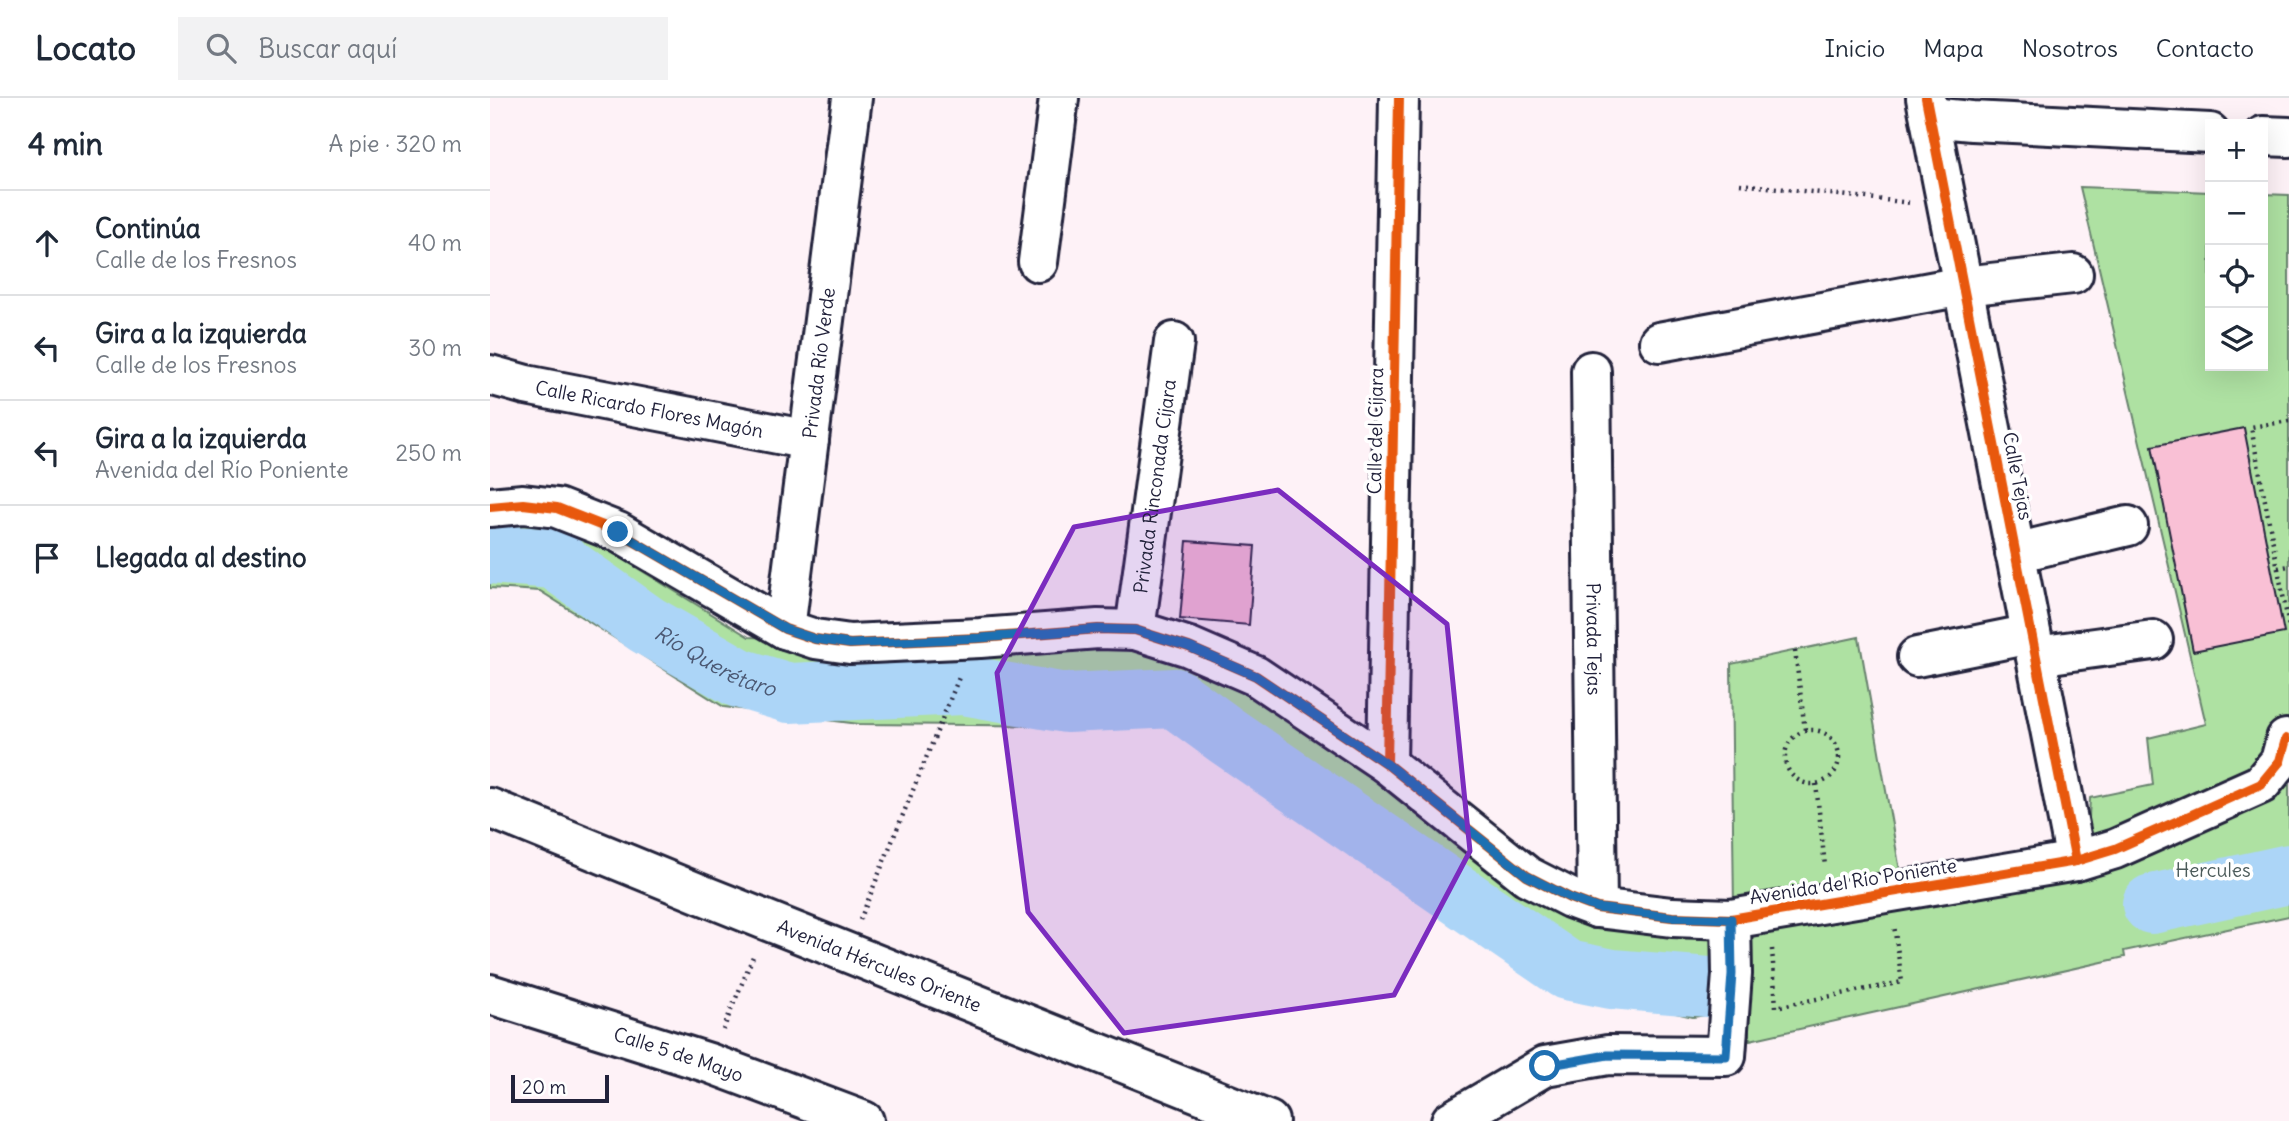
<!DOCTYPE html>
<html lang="es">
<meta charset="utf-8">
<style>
body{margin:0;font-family:Delius,sans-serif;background:#f2f2f3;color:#1f2937}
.controls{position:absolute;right:21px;top:21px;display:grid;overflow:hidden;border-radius:0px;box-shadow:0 7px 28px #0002}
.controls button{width:63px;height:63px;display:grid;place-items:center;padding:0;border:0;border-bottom:2px solid #e0e1e3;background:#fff;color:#1f2937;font:35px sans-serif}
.scale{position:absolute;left:21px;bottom:18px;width:98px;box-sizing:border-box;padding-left:7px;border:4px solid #22223b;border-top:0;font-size:19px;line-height:24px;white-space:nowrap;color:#22223b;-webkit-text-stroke:5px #fff;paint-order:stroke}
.stop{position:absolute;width:21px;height:21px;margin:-16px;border:5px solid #1f6fb2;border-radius:50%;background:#fff}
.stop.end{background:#1f6fb2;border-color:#fff;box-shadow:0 2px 7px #0008}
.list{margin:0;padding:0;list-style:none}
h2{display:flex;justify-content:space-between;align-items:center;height:91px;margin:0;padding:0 28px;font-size:30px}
h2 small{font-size:23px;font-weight:400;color:#747a83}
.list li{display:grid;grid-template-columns:46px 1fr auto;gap:21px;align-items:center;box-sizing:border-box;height:105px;padding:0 28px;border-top:2px solid #e0e1e3}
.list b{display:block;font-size:26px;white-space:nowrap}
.list p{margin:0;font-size:23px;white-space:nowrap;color:#747a83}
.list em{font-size:23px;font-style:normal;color:#747a83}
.icon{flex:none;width:38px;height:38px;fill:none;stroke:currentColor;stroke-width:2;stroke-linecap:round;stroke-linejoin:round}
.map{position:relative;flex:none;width:1799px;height:1023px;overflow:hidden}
header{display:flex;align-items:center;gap:42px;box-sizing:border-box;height:98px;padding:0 35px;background:#fff;border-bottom:2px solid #e0e1e3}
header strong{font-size:33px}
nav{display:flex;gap:38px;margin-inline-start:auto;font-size:24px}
.search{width:490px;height:63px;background:#f2f2f3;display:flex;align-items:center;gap:18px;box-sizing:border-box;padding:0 24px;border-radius:0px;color:#747a83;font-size:26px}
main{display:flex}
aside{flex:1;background:#fff}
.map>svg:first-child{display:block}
.green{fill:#aee1a2;stroke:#68826e;stroke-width:2}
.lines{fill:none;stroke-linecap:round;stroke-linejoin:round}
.river{stroke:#acd5f7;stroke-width:60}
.building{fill:#f9c0d5;stroke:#22223b;stroke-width:2}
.minor-casing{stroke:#22223b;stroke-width:44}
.path{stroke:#22223b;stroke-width:4.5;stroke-dasharray:2 5;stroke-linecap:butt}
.minor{stroke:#fff;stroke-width:38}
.cycleway-casing{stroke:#fff;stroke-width:15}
.cycleway{stroke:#e8590c;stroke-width:10}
.route{stroke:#1f6fb2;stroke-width:9}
.marked{fill:#7b2cbf;fill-opacity:0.2;stroke:#7b2cbf;stroke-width:5;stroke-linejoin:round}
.labels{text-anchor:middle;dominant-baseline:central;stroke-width:7;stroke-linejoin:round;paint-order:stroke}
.street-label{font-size:19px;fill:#22223b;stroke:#fff}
.park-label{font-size:19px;fill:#4c5b5a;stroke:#fff}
.water-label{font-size:21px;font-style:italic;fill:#4b5873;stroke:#fff}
</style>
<header>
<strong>Locato</strong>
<div class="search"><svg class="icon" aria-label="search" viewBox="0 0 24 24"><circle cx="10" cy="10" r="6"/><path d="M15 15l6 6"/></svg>Buscar aquí</div>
<nav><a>Inicio</a><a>Mapa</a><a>Nosotros</a><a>Contacto</a></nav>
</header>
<main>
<aside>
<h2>4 min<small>A pie · 320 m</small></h2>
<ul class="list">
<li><svg class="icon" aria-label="ahead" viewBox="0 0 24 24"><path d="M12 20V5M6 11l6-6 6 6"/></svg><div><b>Continúa</b><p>Calle de los Fresnos</p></div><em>40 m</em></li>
<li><svg class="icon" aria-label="left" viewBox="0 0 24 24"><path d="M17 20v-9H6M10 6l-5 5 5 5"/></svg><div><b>Gira a la izquierda</b><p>Calle de los Fresnos</p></div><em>30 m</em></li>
<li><svg class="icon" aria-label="left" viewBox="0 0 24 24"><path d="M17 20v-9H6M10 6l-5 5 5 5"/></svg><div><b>Gira a la izquierda</b><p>Avenida del Río Poniente</p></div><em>250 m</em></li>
<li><svg class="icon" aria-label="arrive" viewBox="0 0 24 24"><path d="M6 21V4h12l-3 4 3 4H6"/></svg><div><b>Llegada al destino</b></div></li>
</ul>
</aside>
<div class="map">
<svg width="1799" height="1023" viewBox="0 0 1799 1023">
<rect width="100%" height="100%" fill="#fef2f7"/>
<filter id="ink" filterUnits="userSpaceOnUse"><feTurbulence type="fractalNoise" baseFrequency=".0143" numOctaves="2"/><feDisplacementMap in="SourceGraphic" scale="14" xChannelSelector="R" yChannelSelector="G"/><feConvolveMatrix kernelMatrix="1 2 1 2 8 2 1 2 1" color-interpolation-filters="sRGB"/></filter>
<g filter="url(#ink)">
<path class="green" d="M1590,89l130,5v174h53v-172l26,1v721l-165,35 1,6 -375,83 -4,-31 -53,8 -133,-30 -252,-175 -137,-85 -312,-3 -135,-17 -184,-116 -50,-3v-73l81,12 178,110 409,13 109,46 303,207 164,7 -3,-246 128,-27 43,245 186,-45 2,-39 63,-13 -5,-47 58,-14z"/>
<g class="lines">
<g class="river">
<path id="s1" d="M0,456l64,5 93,66 92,53 50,15 174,-8 103,18 109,-5 52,38 340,234 45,9 97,8"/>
<path d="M1662,806l137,-30"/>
</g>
</g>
<g class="building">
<path d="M1754,330l40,205 -91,18 -41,-205z"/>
<path d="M697,443l68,5 -6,79 -69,-6z"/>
</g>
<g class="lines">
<defs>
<g id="minor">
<path d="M1436,0l150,763"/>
<path d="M1440,19l42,4 238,12"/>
<path d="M1773,38l26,1"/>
<path d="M548,164l21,-164"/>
<path d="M1169,244l304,-56 110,-12"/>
<path id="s2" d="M1101,273l6,537"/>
<path id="s3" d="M0,277l36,10 283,55"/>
<path d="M0,409l33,-3 34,4 61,24 167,97 30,10 35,5 130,-6 118,-9 37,1 54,17 67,29 131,88 140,112 43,22 27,10 75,9 59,2 345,-58 39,-12 146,-65 19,-23 6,-22"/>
<path d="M1525,455l113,-27"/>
<path id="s4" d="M295,531l67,-531"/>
<path id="s5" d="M645,532l39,-288"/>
<path d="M1546,558l117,-16"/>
<path d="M1427,559l114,-23"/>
<path d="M897,666l12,-666"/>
<path id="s6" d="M0,710l213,87 566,226"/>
<path id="s7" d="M0,896l219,69 155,58"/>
<path d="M961,1023l94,-55 63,-11 118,1 6,-82 -1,-55"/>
</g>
</defs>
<use href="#minor" class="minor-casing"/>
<g class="path">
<path d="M1250,86l172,19"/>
<path d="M1799,323l-38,6 38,200"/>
<path d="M1788,470l11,-2"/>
<path d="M1305,553l10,79"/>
<circle cx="1322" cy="659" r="27"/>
<path d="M1326,686l9,82"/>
<path d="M370,822l100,-245"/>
<path d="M1282,851l4,58 126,-25 -8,-57"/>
<path d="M233,932l31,-76"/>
</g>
<use href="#minor" class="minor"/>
<defs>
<g id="cycleway">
<path d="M1436,0l150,763"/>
<path d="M0,409l33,-3 34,4 61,24 167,97 30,10 35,5 130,-6 118,-9 37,1 54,17 67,29 131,88 140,112 43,22 27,10 75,9 59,2 345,-58 39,-12 146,-65 19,-23 6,-22"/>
<path d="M897,666l12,-666"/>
</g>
</defs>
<use href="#cycleway" class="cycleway-casing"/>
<use href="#cycleway" class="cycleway"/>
</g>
</g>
<g class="lines" filter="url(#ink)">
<path class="route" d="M128,434l167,97 30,10 35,5 130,-6 118,-9 37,1 54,17 67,29 131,88 140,112 43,22 27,10 75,9 59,2 1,55 -6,82 -118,-1 -63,11"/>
</g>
<path class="marked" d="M788,392l169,134 23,227 -76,144 -270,38 -96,-121 -31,-239 77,-146z"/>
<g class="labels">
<g class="street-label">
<text stroke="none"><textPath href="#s4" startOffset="268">Privada Río Verde</textPath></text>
<text stroke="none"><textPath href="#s3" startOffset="163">Calle Ricardo Flores Magón</textPath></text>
<text transform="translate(885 333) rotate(-89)">Calle del Cíjara</text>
<text transform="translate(1528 378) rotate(79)">Calle Tejas</text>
<text stroke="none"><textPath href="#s5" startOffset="145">Privada Rinconada Cíjara</textPath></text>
<text stroke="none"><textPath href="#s2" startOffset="268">Privada Tejas</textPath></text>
<text transform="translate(1363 783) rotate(-9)">Avenida del Río Poniente</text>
<text stroke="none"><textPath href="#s6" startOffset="420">Avenida Hércules Oriente</textPath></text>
<text stroke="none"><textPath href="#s7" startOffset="198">Calle 5 de Mayo</textPath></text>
</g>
<g class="park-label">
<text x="1723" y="772">Hercules</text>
</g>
<g class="water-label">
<text stroke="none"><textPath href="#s1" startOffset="256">Río Querétaro</textPath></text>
</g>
</g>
</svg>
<div class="controls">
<button>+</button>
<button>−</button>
<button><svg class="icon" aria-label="locate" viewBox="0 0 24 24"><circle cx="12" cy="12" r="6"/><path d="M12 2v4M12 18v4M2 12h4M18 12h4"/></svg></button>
<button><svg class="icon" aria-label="layers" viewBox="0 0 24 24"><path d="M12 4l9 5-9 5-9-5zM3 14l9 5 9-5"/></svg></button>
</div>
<div class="scale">20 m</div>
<div class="stop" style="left:1055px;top:968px"></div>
<div class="stop end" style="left:128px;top:434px"></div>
</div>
</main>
